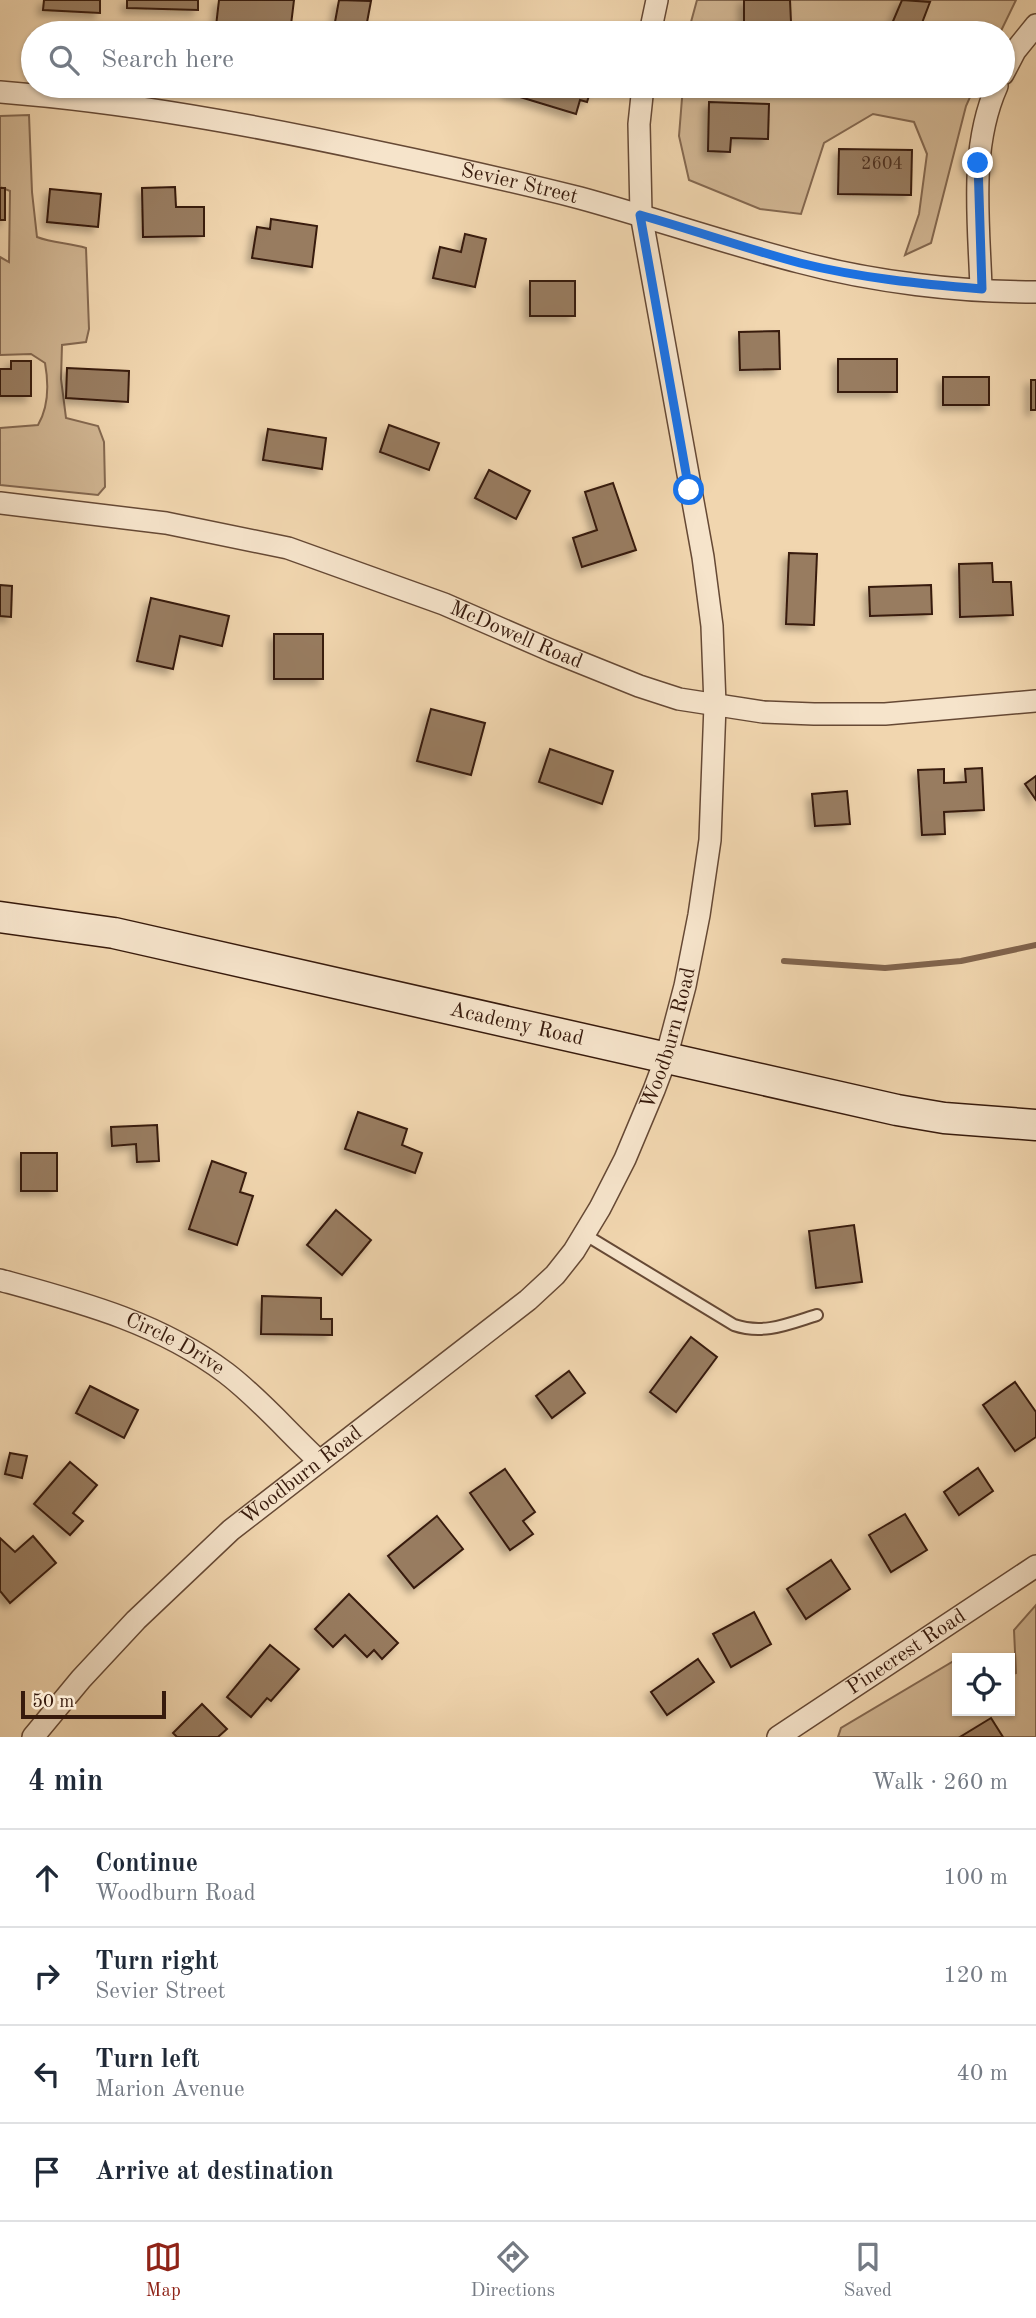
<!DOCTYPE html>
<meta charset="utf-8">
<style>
body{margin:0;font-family:"Old Standard TT",serif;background:#f2f2f3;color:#1f2937}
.controls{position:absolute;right:21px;bottom:21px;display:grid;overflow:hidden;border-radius:0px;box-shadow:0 2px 5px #0004}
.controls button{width:63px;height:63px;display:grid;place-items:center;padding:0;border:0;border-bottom:2px solid #e0e1e3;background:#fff;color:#1f2937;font:35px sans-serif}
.scale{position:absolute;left:21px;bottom:18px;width:145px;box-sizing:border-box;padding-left:7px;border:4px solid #371a0c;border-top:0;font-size:19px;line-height:24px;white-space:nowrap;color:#371a0c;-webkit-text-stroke:5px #f6e4cb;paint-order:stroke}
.stop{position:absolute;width:21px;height:21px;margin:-16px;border:5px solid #1a73e8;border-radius:50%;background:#fff}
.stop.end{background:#1a73e8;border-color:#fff;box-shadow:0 2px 7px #0008}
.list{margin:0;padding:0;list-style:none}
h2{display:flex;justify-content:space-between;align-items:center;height:91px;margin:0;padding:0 28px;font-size:30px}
h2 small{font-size:23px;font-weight:400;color:#747a83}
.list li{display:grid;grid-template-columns:46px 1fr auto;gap:21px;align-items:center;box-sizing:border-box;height:98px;padding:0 28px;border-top:2px solid #e0e1e3}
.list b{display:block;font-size:26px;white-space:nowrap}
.list p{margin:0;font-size:23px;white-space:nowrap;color:#747a83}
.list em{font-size:23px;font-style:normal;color:#747a83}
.icon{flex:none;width:38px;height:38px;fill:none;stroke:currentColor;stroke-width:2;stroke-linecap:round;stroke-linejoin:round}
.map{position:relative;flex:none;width:1036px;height:1737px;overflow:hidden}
.search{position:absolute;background:#fff;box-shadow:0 2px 5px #0004;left:21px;right:21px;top:21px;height:77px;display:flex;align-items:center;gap:18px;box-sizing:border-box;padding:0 24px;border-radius:38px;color:#747a83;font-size:26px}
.sheet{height:483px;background:#fff}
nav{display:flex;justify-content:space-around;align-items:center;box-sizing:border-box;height:98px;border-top:2px solid #e0e1e3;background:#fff;font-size:19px;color:#747a83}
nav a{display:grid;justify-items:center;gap:4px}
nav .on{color:#8f2418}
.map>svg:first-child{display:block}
.green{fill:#d1b693;stroke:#846850;stroke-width:2}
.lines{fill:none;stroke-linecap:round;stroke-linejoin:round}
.stream{stroke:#81644d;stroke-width:6}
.building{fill:#987c61;stroke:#371a0c;stroke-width:2;filter:url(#shadow)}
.lane-casing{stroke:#664935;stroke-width:14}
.street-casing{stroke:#664935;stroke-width:24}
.secondary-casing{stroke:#371a0c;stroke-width:33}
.lane{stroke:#f6e4cb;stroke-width:10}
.street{stroke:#f6e4cb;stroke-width:21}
.secondary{stroke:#f6e4cb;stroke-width:30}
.route{stroke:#1a73e8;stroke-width:9}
.labels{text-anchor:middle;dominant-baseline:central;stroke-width:6;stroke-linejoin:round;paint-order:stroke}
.number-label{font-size:18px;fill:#4f3221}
.street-label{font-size:21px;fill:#371a0c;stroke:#f6e4cb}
</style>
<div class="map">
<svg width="1036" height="1737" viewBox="0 0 1036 1737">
<defs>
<filter id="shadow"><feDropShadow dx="-5" dy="5" stdDeviation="3.5" flood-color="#0004"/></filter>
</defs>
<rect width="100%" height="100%" fill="#f1d6af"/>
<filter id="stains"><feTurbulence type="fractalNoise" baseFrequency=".00286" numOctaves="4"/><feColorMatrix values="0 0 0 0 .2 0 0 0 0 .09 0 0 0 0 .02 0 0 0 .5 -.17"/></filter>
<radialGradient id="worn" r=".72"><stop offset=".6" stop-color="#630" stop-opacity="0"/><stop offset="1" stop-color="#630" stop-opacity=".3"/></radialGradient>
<g class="green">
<path d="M697,0h319l-16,33h-312z"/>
<path d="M683,86h292l-9,20 -35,137 -26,12 14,-41 8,-60 -13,-32 -41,-8 -49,29 -23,71 -41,-5 -71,-29 -10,-44z"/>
<path d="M29,115l3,77 5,45c15,6 33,6 49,11l3,81 -3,13 -24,3 -1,34 5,39 32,8 6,16 1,45 -7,8 -98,-10v-57l38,-3c11,-19 11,-40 7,-62l-14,-9 -31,1v-98l9,5 1,-71 -10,-4v-71z"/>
<path d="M1036,1605v132h-198l3,-9 111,-66h5v49h53v-36l6,-2 -2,-43z"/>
</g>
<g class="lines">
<path class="stream" d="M784,961l101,7 76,-7 75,-16"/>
</g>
<g class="building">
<path d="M44,0h56v13l-57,-3z"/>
<path d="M127,0h71v10l-71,-2z"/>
<path d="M219,0h75l-4,33 -74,-7z"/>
<path d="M339,0l32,1 -6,32h-32z"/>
<path d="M744,0h46l1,22 -47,1z"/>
<path d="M902,0l28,2 -8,21 16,7 -2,3h-48z"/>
<path d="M509,86h83l-5,16 -7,-2 -4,14 -69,-21z"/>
<path d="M709,102l60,2 -1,35 -37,-1 -1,14 -22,-1z"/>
<path d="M839,149l73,1 -1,45 -73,-1z"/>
<path d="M175,187l1,20h28v29l-61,1 -1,-49z"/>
<rect x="0" y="188" width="5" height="32"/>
<path d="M50,189l51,5 -3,33 -51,-5z"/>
<path d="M271,219l46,7 -5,41 -60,-9 5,-31 13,2z"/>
<path d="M465,234l21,5 -11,48 -42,-9 7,-31 21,5z"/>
<rect x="530" y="281" width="45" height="35"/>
<path d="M779,331l1,38 -40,1 -1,-38z"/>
<rect x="838" y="359" width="59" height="33"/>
<path d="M11,361h20v35h-31v-27h11z"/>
<path d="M67,368l62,3 -1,31 -62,-4z"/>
<rect x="943" y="377" width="46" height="28"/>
<rect x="1031" y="380" width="5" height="30"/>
<path d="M389,425l50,18 -10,27 -49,-18z"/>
<path d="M268,429l58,9 -4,31 -59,-9z"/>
<path d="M489,470l41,21 -14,28 -41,-21z"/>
<path d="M613,483l23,67 -54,17 -9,-29 24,-8 -12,-38z"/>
<path d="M789,553l28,1 -3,71 -28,-1z"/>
<path d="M992,563l1,19h18l2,33 -53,2 -1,-53z"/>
<path d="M0,585l12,1 -1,31 -11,-1z"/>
<path d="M931,585l1,29 -62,2 -1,-29z"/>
<path d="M151,598l78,18 -7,30 -42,-10 -7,33 -36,-8z"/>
<rect x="274" y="634" width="49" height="45"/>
<path d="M431,709l54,14 -14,52 -54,-14z"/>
<path d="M550,749l63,22 -11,33 -63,-22z"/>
<path d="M982,768l2,42 -40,2 1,22 -23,1 -4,-65 26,-1v14l22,-1 -1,-13z"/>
<path d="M1036,776v24l-11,-16z"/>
<path d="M847,791l3,33 -35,2 -3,-32z"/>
<path d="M358,1112l49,17 -5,16 20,8 -7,20 -70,-24z"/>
<path d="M157,1125l2,36 -22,1 -1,-18 -24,2 -1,-19z"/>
<rect x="21" y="1153" width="36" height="38"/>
<path d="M212,1161l34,12 -6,19 13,4 -16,49 -48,-16z"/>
<path d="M336,1210l35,30 -29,35 -35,-30z"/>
<path d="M854,1225l8,57 -46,6 -7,-57z"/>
<path d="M262,1296l59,2v21h11v16l-71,-1z"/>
<path d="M691,1337l26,20 -41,55 -26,-20z"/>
<path d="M569,1371l16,22 -33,25 -16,-22z"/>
<path d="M1015,1382l21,30v25l-21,14 -32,-46z"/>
<path d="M90,1386l48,24 -14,28 -48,-25z"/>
<path d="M10,1453l17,3 -5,22 -17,-4z"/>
<path d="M70,1462l27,23 -24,28 10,8 -13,14 -36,-31z"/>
<path d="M978,1468l15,23 -34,24 -15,-23z"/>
<path d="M505,1469l30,43 -12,9 10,13 -23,16 -40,-57z"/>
<path d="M905,1514l22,36 -36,22 -22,-37z"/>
<path d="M437,1516l26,33 -49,39 -26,-32z"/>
<path d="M33,1536l23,27 -46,40 -10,-12v-53l15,14z"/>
<path d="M831,1560l19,29 -44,30 -19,-30z"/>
<path d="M349,1594l49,49 -16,16 -8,-9 -7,7 -22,-22 -12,12 -18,-18z"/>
<path d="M754,1612l17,32 -40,23 -18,-33z"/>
<path d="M270,1645l29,24 -28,32 -4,-3 -16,19 -24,-20z"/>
<path d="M698,1659l16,23 -47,33 -16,-23z"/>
<path d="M202,1704l25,25 -9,8h-41l-4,-4z"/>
<path d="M991,1718l12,19h-43z"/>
</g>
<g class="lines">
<defs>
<path id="lane" d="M584,1234l150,91c30,10 54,-1 83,-10"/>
<g id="street">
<path d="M650,33l7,-33"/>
<path d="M1003,74l12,-23 21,-26"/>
<path id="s1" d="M0,92c127,10 253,33 378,60 67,14 135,29 202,46 73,20 145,45 219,64 74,20 160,30 237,30"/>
<path d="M981,289c-2,-68 -12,-140 16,-203"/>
<path id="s2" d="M0,503l166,20 122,25 156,56 108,47 87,35 40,13 84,13 51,2h71l151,-13"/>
<path id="s3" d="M0,1280c80,22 158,42 226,93 33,25 62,59 93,88"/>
<path id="s4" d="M33,1737l48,-58 55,-59 95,-90 297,-230 27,-25 19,-24 26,-43 25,-49 29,-69 12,-32 19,-72 14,-71 11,-75 5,-135 -3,-79 -9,-69 -62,-343 -2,-90 4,-38"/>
<path id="s5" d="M778,1737l258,-171"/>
</g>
<g id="secondary">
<path id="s6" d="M0,917l114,16 783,177 47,8 92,7"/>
</g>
</defs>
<use href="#lane" class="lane-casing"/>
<use href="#street" class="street-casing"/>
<use href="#secondary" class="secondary-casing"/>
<use href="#lane" class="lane"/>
<use href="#street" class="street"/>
<use href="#secondary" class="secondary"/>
</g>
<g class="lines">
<path class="route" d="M689,490l-49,-275c54,15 107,34 160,48 60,15 121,21 182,26l-4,-126"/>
</g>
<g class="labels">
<g class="number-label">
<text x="882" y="164">2604</text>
</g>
<g class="street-label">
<text stroke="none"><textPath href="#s1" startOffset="528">Sevier Street</textPath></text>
<text stroke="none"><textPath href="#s2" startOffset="536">McDowell Road</textPath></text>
<text stroke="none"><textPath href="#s6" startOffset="528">Academy Road</textPath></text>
<text stroke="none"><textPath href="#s4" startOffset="964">Woodburn Road</textPath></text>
<text stroke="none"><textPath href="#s3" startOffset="187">Circle Drive</textPath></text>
<text stroke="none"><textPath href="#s4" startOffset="376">Woodburn Road</textPath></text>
<text stroke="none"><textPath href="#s5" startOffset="154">Pinecrest Road</textPath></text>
</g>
</g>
<rect width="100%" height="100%" filter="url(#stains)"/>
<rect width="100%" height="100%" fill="url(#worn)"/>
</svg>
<div class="controls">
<button><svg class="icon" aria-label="locate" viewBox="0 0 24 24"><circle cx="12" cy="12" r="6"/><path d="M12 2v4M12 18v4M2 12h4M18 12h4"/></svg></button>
</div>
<div class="scale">50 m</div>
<div class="stop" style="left:689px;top:490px"></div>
<div class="stop end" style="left:978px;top:163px"></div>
<div class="search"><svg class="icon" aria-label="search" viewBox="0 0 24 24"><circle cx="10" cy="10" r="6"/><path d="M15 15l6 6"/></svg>Search here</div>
</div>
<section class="sheet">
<h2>4 min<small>Walk · 260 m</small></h2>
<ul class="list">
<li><svg class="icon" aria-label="ahead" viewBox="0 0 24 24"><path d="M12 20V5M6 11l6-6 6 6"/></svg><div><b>Continue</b><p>Woodburn Road</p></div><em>100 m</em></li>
<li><svg class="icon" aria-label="right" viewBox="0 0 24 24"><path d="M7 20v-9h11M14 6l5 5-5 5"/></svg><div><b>Turn right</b><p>Sevier Street</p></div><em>120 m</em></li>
<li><svg class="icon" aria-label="left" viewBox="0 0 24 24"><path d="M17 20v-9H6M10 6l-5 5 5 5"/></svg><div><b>Turn left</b><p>Marion Avenue</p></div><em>40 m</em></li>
<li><svg class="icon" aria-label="arrive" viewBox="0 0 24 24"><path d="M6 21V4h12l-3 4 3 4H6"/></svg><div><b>Arrive at destination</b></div></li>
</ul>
</section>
<nav>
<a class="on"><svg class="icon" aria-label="map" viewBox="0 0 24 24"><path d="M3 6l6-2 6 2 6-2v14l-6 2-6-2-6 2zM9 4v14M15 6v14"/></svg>Map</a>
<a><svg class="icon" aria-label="directions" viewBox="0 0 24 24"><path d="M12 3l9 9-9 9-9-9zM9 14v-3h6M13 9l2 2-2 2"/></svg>Directions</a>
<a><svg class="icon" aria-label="saved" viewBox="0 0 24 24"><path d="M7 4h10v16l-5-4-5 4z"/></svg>Saved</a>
</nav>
